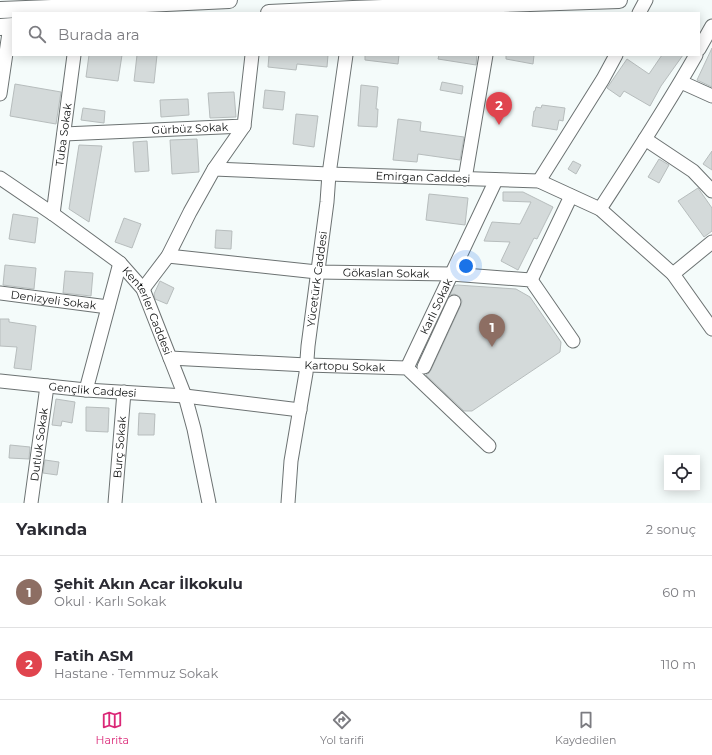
<!DOCTYPE html>
<html lang="tr">
<meta charset="utf-8">
<style>
body{margin:0;font-family:Montserrat,sans-serif;background:#f2f2f3;color:#2b2b33}
.controls{position:absolute;right:12px;bottom:12px;display:grid;overflow:hidden;border-radius:0px;box-shadow:0 2px 10px #0003}
.controls button{width:36px;height:36px;display:grid;place-items:center;padding:0;border:0;border-bottom:1px solid #e1e1e2;background:#fff;color:#2b2b33;font:20px sans-serif}
.you{position:absolute;left:466px;top:266px;width:14px;height:14px;margin:-10px;border:3px solid #fff;border-radius:50%;background:#1a73e8;box-shadow:0 0 0 6px #1a73e833}
.badge{display:grid;place-items:center;width:26px;height:26px;border-radius:50%;background:#db2777;color:#fff;font-size:13px;font-weight:700}
.pin{position:absolute;translate:-50% -33px;filter:drop-shadow(0 1px 2px #0008)}
.pin::after{content:'';position:absolute;top:21px;width:14px;height:12px;background:inherit;clip-path:polygon(0 0,100% 0,50% 100%)}
.list{margin:0;padding:0;list-style:none}
h2{display:flex;justify-content:space-between;align-items:center;height:52px;margin:0;padding:0 16px;font-size:17px}
h2 small{font-size:13px;font-weight:400;color:#7c7c81}
.list li{display:grid;grid-template-columns:26px 1fr auto;gap:12px;align-items:center;box-sizing:border-box;height:72px;padding:0 16px;border-top:1px solid #e1e1e2}
.list b{display:block;font-size:15px;white-space:nowrap}
.list p{margin:0;font-size:13px;white-space:nowrap;color:#7c7c81}
.list em{font-size:13px;font-style:normal;color:#7c7c81}
.icon{flex:none;width:22px;height:22px;fill:none;stroke:currentColor;stroke-width:2;stroke-linecap:round;stroke-linejoin:round}
.map{position:relative;flex:none;width:712px;height:503px;overflow:hidden}
.search{position:absolute;background:#fff;box-shadow:0 2px 10px #0003;left:12px;right:12px;top:12px;height:44px;display:flex;align-items:center;gap:10px;box-sizing:border-box;padding:0 14px;border-radius:0px;color:#7c7c81;font-size:15px}
.sheet{height:196px;background:#fff}
nav{display:flex;justify-content:space-around;align-items:center;box-sizing:border-box;height:56px;border-top:1px solid #e1e1e2;background:#fff;font-size:11px;color:#7c7c81}
nav a{display:grid;justify-items:center;gap:2px}
nav .on{color:#db2777}
.map>svg:first-child{display:block}
.building{fill:#d4dada;stroke:#b7bdbd}
.lines{fill:none;stroke-linecap:round;stroke-linejoin:round}
.minor-casing{stroke:#6c7272;stroke-width:15}
.major-casing{stroke:#6c7272;stroke-width:18}
.minor{stroke:#fff;stroke-width:13}
.major{stroke:#fff;stroke-width:16}
.labels{text-anchor:middle;dominant-baseline:central;stroke-width:3.5;stroke-linejoin:round;paint-order:stroke}
.street-label{font-size:11px;fill:#101212;stroke:#f4fbfa}
</style>
<div class="map">
<svg width="712" height="503" viewBox="0 0 712 503">
<rect width="100%" height="100%" fill="#f4fbfa"/>
<g class="building">
<path d="M712,48v39l-15,-7z"/>
<path d="M89,55h33l-4,26 -32,-4z"/>
<path d="M137,55h20l-3,28 -20,-2z"/>
<path d="M269,55h59l-1,12 -30,-3 -1,6 -28,-3z"/>
<path d="M365,55h34l-1,9 -33,-4z"/>
<path d="M439,55h38l-1,10 -38,-6z"/>
<path d="M506,55h28l-1,9 -27,-5z"/>
<path d="M662,55h21l-22,31 -11,20 -26,-15 -4,6 -13,-9 20,-29 22,15z"/>
<path d="M442,82l21,4 -1,8 -22,-4z"/>
<path d="M15,84l46,8 -5,32 -46,-8z"/>
<path d="M361,85l17,2 -2,22h2l-1,18 -19,-1z"/>
<path d="M265,90l20,2 -2,18 -20,-2z"/>
<path d="M234,92l2,25 -26,1 -2,-25z"/>
<path d="M188,99l1,16 -28,2 -1,-17z"/>
<path d="M542,105l23,3 -2,13 -4,-1 -2,10 -25,-4 2,-15h1l1,-4 5,1z"/>
<path d="M83,108l22,3 -1,12 -23,-3z"/>
<path d="M296,114l22,2 -4,31 -21,-3z"/>
<path d="M398,119l23,3 -1,9 44,6 -4,23 -42,-6 -1,8 -24,-2z"/>
<path d="M197,139l2,33 -27,2 -2,-34z"/>
<path d="M147,141l2,30 -14,1 -2,-30z"/>
<path d="M79,145l23,1 -13,76 -20,-13z"/>
<path d="M712,151v19l-9,-6z"/>
<path d="M659,159l10,6 -10,18 -11,-6z"/>
<path d="M573,161l8,4 -5,9 -8,-5z"/>
<path d="M698,188l14,20v23l-8,6 -26,-36z"/>
<path d="M503,192h20l30,15 -16,32 -3,-1 -16,32 -17,-9 9,-19 -26,-1 8,-19 28,2 11,-22 -28,-1z"/>
<path d="M429,194l39,4 -3,27 -39,-5z"/>
<path d="M13,214l25,4 -3,25 -26,-4z"/>
<path d="M124,218l17,6 -9,24 -17,-6z"/>
<path d="M216,230l16,1 -1,18 -16,-1z"/>
<path d="M5,265l31,3 -2,21 -31,-4z"/>
<path d="M65,271l28,2 -2,23 -28,-3z"/>
<path d="M160,281l14,7 -7,16 -12,-5 -1,-5z"/>
<path d="M457,285l59,4 14,8 31,45 -1,10 -88,59h-8l-38,-36 3,-2 2,-3 30,-65 1,-4 -2,-4 -3,-2 -3,-1 -4,1 4,-9z"/>
<path d="M0,319h9v3l27,4 -5,44 -17,-2 3,-21 -17,-1z"/>
<path d="M56,399l19,3 -3,21 -10,-2 -1,5 -9,-1z"/>
<path d="M86,407l23,1 -1,24 -22,-1z"/>
<path d="M139,413l16,1 -1,21h-16z"/>
<path d="M10,445l20,2 -1,12 -20,-1z"/>
<path d="M45,460l14,2 -2,13 -14,-2z"/>
</g>
<g class="lines">
<defs>
<g id="minor">
<path d="M639,13l7,-13"/>
<path d="M699,49l13,-23"/>
<path d="M681,82l31,14"/>
<path d="M0,94l10,-68"/>
<path id="s1" d="M64,134l180,-8 8,-71"/>
<path d="M645,139l48,32 19,20"/>
<path d="M214,169l30,-43"/>
<path id="s2" d="M0,178l53,36 67,49 23,26 42,107 9,33 15,74"/>
<path d="M465,179l21,-124"/>
<path d="M539,181l64,-102 13,-24"/>
<path d="M600,209c33,-51 66,-101 96,-154"/>
<path id="s3" d="M53,214l21,-159"/>
<path id="s4" d="M168,256l149,16 134,2 80,6 42,61"/>
<path d="M673,274l39,-32"/>
<path d="M531,280l40,-84"/>
<path id="s5" d="M143,289l25,-33 22,-44 24,-43 115,5 210,7 61,28 73,65 39,55"/>
<path id="s6" d="M0,293l108,14"/>
<path id="s7" d="M170,358l137,7 100,3 82,78"/>
<path d="M424,367l30,-65"/>
<path id="s8" d="M407,368l89,-188"/>
<path id="s9" d="M0,381l86,9 99,6 115,14"/>
<path d="M86,390l34,-127"/>
<path id="s10" d="M31,503l16,-117"/>
<path id="s11" d="M115,503l9,-111"/>
<path id="s12" d="M288,503l3,-42 15,-88 2,-27 19,-144 2,-28 17,-119"/>
</g>
<g id="major">
<path d="M0,10l103,-4 126,-6"/>
<path d="M269,13l84,-4 266,-9"/>
<path d="M0,27l13,-1"/>
</g>
</defs>
<use href="#minor" class="minor-casing"/>
<use href="#major" class="major-casing"/>
<use href="#minor" class="minor"/>
<use href="#major" class="major"/>
</g>
<g class="labels">
<g class="street-label">
<text stroke="none"><textPath href="#s1" startOffset="126">Gürbüz Sokak</textPath></text>
<text stroke="none"><textPath href="#s3" startOffset="80">Tuba Sokak</textPath></text>
<text stroke="none"><textPath href="#s5" startOffset="349">Emirgan Caddesi</textPath></text>
<text stroke="none"><textPath href="#s4" startOffset="219">Gökaslan Sokak</textPath></text>
<text stroke="none"><textPath href="#s12" startOffset="226">Yücetürk Caddesi</textPath></text>
<text stroke="none"><textPath href="#s6" startOffset="54">Denizyeli Sokak</textPath></text>
<text stroke="none"><textPath href="#s8" startOffset="68">Karlı Sokak</textPath></text>
<text stroke="none"><textPath href="#s2" startOffset="203">Kenterler Caddesi</textPath></text>
<text stroke="none"><textPath href="#s7" startOffset="175">Kartopu Sokak</textPath></text>
<text stroke="none"><textPath href="#s9" startOffset="93">Gençlik Caddesi</textPath></text>
<text stroke="none"><textPath href="#s10" startOffset="59">Dutluk Sokak</textPath></text>
<text stroke="none"><textPath href="#s11" startOffset="56">Burç Sokak</textPath></text>
</g>
</g>
</svg>
<div class="controls">
<button><svg class="icon" aria-label="locate" viewBox="0 0 24 24"><circle cx="12" cy="12" r="6"/><path d="M12 2v4M12 18v4M2 12h4M18 12h4"/></svg></button>
</div>
<div class="you"></div>
<div class="pin badge" style="left:492px;top:347px;background:#8d6e63">1</div>
<div class="pin badge" style="left:499px;top:125px;background:#e0444e">2</div>
<div class="search"><svg class="icon" aria-label="search" viewBox="0 0 24 24"><circle cx="10" cy="10" r="6"/><path d="M15 15l6 6"/></svg>Burada ara</div>
</div>
<section class="sheet">
<h2>Yakında<small>2 sonuç</small></h2>
<ul class="list">
<li><span class="badge" style="background:#8d6e63">1</span><div><b>Şehit Akın Acar İlkokulu</b><p>Okul · Karlı Sokak</p></div><em>60 m</em></li>
<li><span class="badge" style="background:#e0444e">2</span><div><b>Fatih ASM</b><p>Hastane · Temmuz Sokak</p></div><em>110 m</em></li>
</ul>
</section>
<nav>
<a class="on"><svg class="icon" aria-label="map" viewBox="0 0 24 24"><path d="M3 6l6-2 6 2 6-2v14l-6 2-6-2-6 2zM9 4v14M15 6v14"/></svg>Harita</a>
<a><svg class="icon" aria-label="directions" viewBox="0 0 24 24"><path d="M12 3l9 9-9 9-9-9zM9 14v-3h6M13 9l2 2-2 2"/></svg>Yol tarifi</a>
<a><svg class="icon" aria-label="saved" viewBox="0 0 24 24"><path d="M7 4h10v16l-5-4-5 4z"/></svg>Kaydedilen</a>
</nav>
